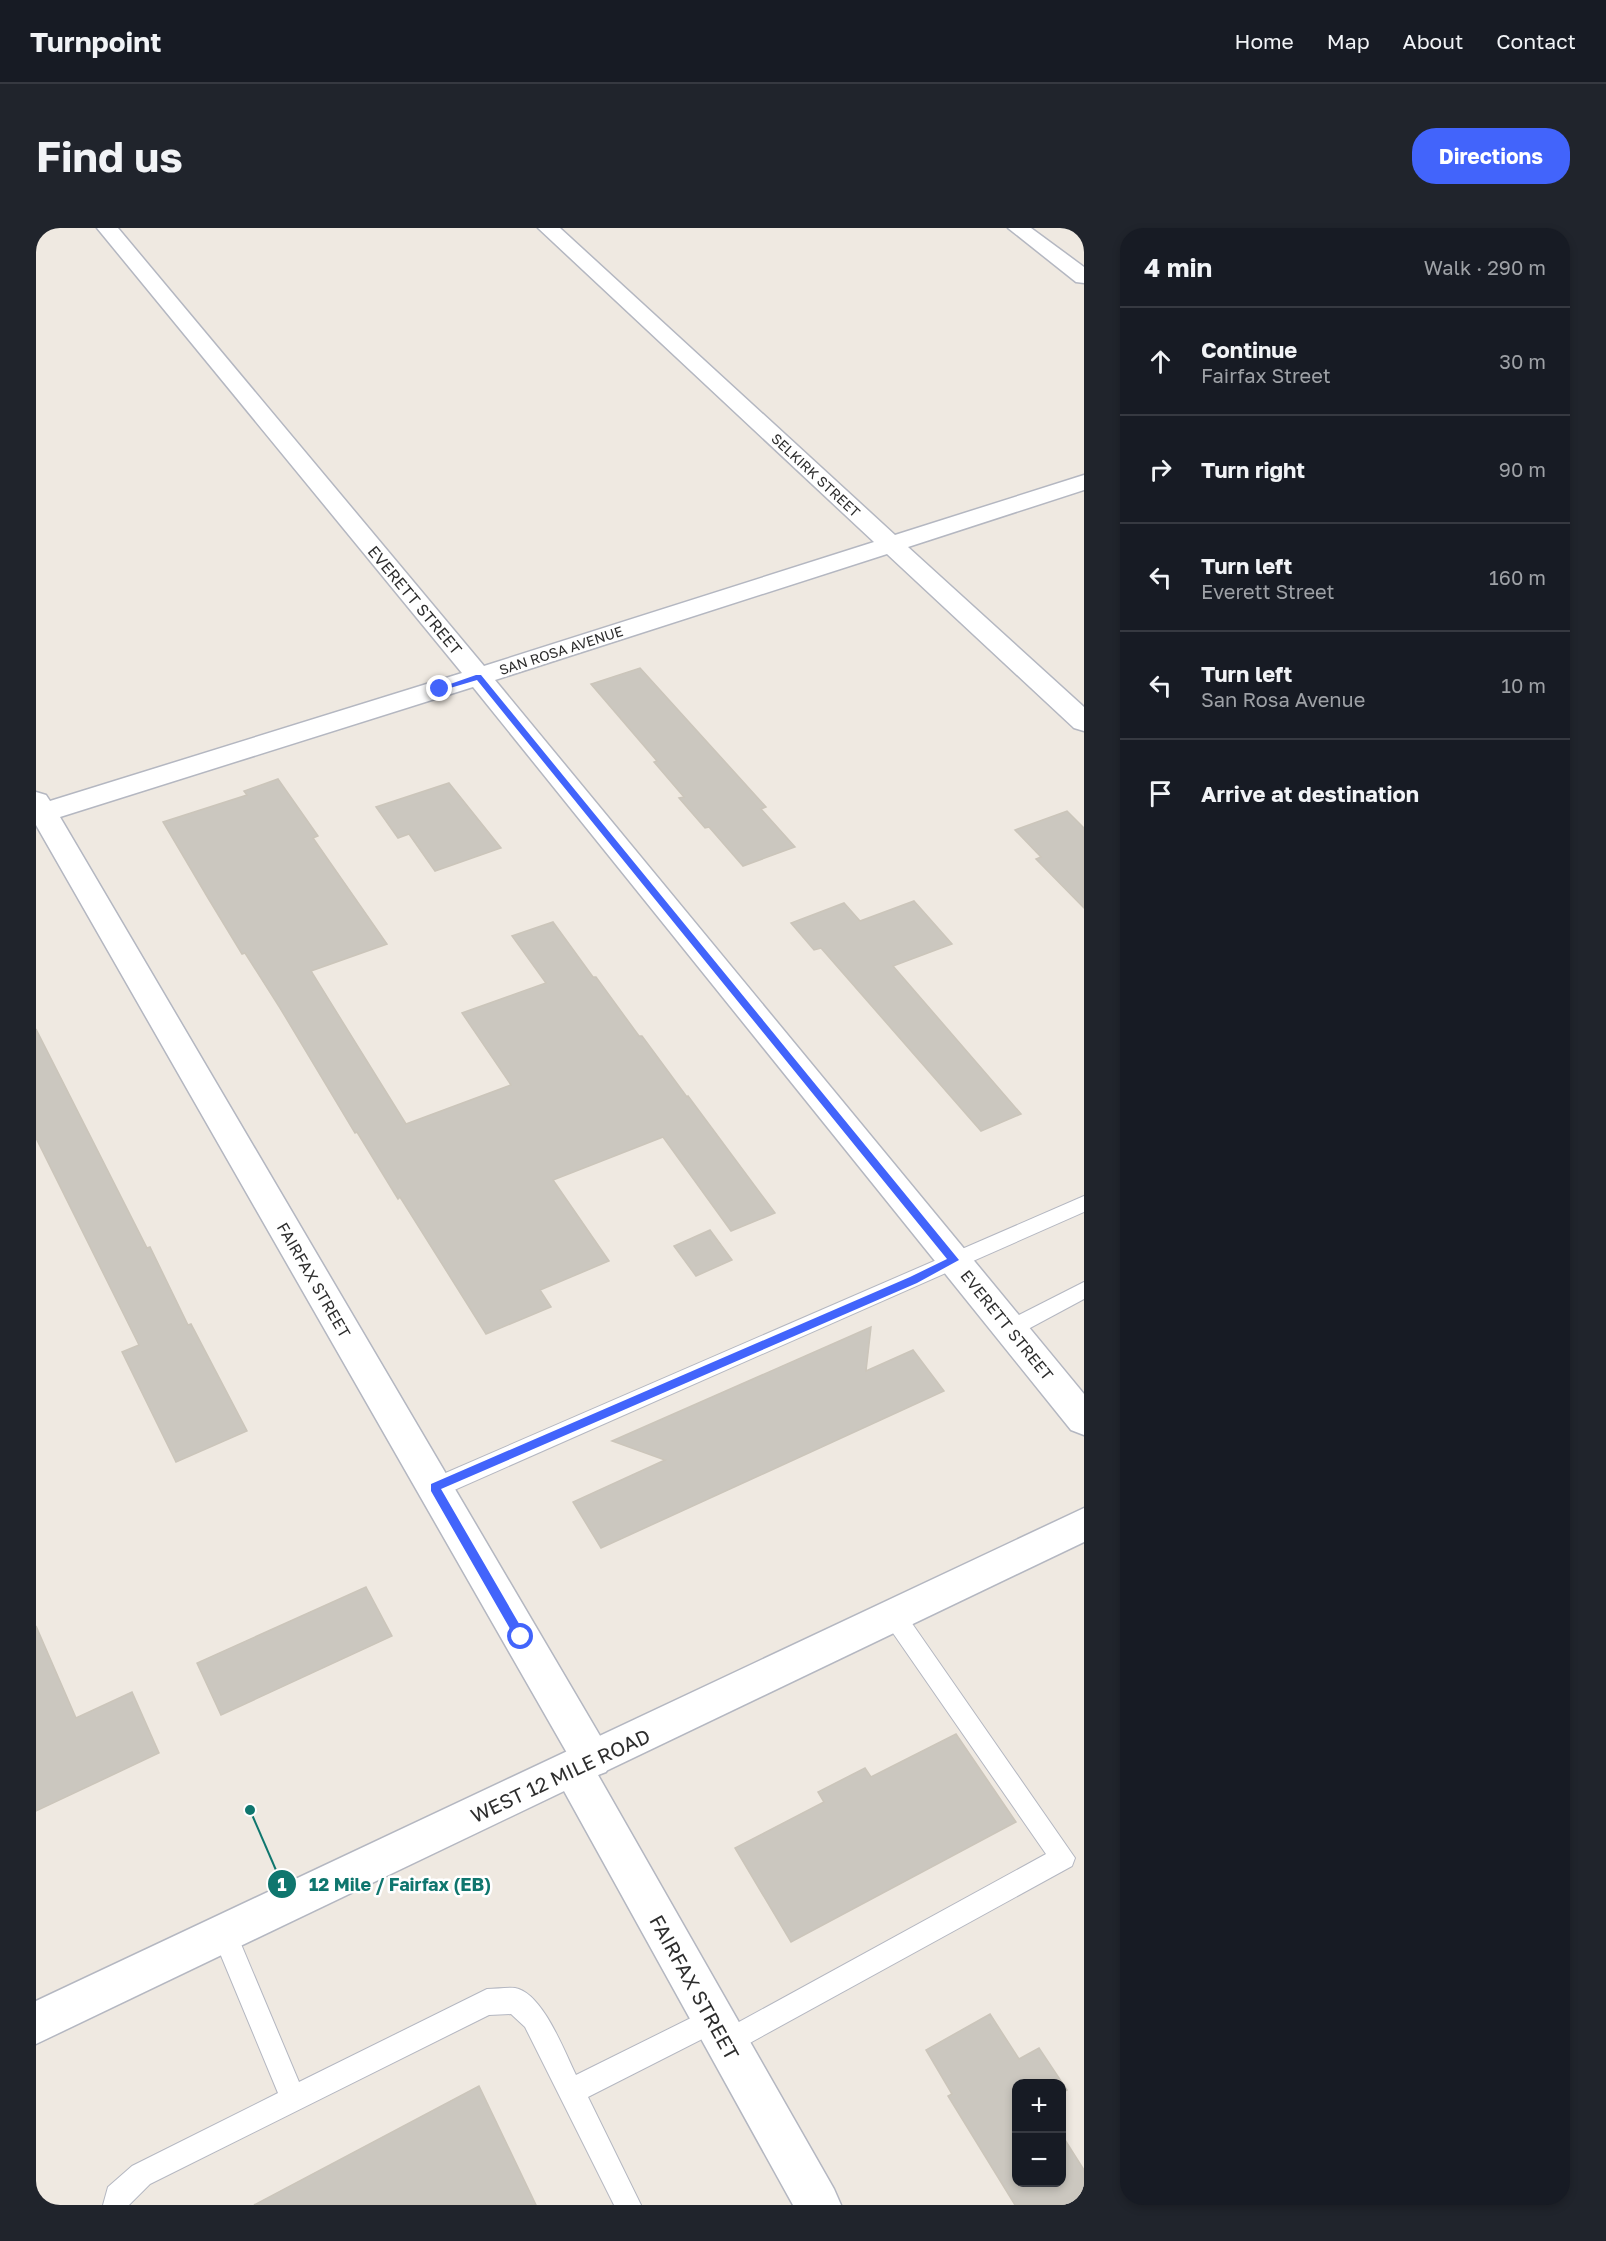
<!DOCTYPE html>
<meta charset="utf-8">
<style>
body{margin:0;font-family:"Golos Text",sans-serif;background:#20242c;color:#f1f3f6}
.controls{position:absolute;right:18px;bottom:18px;display:grid;overflow:hidden;border-radius:12px;box-shadow:0 3px 9px #0003}
.controls button{width:54px;height:54px;display:grid;place-items:center;padding:0;border:0;border-bottom:2px solid #363941;background:#171b24;color:#f1f3f6;font:30px sans-serif}
.stop{position:absolute;width:18px;height:18px;margin:-14px;border:4px solid #4264fb;border-radius:50%;background:#fff}
.stop.end{background:#4264fb;border-color:#fff;box-shadow:0 2px 6px #0008}
.list{margin:0;padding:0;list-style:none}
h2{display:flex;justify-content:space-between;align-items:center;height:78px;margin:0;padding:0 24px;font-size:26px}
h2 small{font-size:20px;font-weight:400;color:#9ea1a6}
.list li{display:grid;grid-template-columns:39px 1fr auto;gap:18px;align-items:center;box-sizing:border-box;height:108px;padding:0 24px;border-top:2px solid #363941}
.list b{display:block;font-size:22px;white-space:nowrap}
.list p{margin:0;font-size:20px;white-space:nowrap;color:#9ea1a6}
.list em{font-size:20px;font-style:normal;color:#9ea1a6}
.icon{flex:none;width:33px;height:33px;fill:none;stroke:currentColor;stroke-width:2;stroke-linecap:round;stroke-linejoin:round}
.map{position:relative;flex:none;width:1048px;height:1977px;overflow:hidden;border-radius:24px}
header{display:flex;align-items:center;gap:36px;box-sizing:border-box;height:84px;padding:0 30px;background:#171b24;border-bottom:2px solid #363941}
header strong{font-size:28px}
nav{display:flex;gap:33px;margin-inline-start:auto;font-size:21px}
.intro{display:flex;align-items:center;justify-content:space-between;box-sizing:border-box;height:144px;padding:0 36px}
h1{margin:0;font-size:42px}
.button{padding:15px 27px;border-radius:24px;background:#4264fb;color:#fff;font-size:21px;font-weight:700}
main{display:flex;gap:36px;padding:0 36px}
aside{flex:1;background:#171b24;border-radius:24px;box-shadow:0 3px 9px #0003}
.map>svg:first-child{display:block}
.building{fill:#cbc7bf;stroke:#cbc5ba;stroke-width:1.5}
.lines{fill:none;stroke-linecap:round;stroke-linejoin:round}
.service-casing{stroke:#b4b7c1;stroke-width:2}
.minor-casing{stroke:#b4b7c1;stroke-width:3}
.secondary-casing{stroke:#b4b7c1;stroke-width:3}
.service{fill:#fff;fill-rule:evenodd}
.minor{fill:#fff;fill-rule:evenodd}
.secondary{fill:#fff;fill-rule:evenodd}
.route{fill:#4264fb}
.labels{text-anchor:middle;dominant-baseline:central;stroke-width:5;stroke-linejoin:round;paint-order:stroke}
.far-street-label{font-size:14px;fill:#2e2e2e;stroke:#fff}
.street-label{font-size:16px;fill:#2e2e2e;stroke:#fff}
.near-street-label{font-size:20px;fill:#2e2e2e;stroke:#fff}
.leader{fill:none;stroke:#0f766e;stroke-width:2}
.callout-dot{fill:#0f766e;stroke:#fff;stroke-width:2}
.mark-label{font-size:18px;text-anchor:middle;font-weight:bold;fill:#fff}
.callout-label{font-size:18px;text-anchor:middle;font-weight:bold;fill:#0f766e;stroke:#fff;stroke-width:5;stroke-linejoin:round;paint-order:stroke}
</style>
<header>
<strong>Turnpoint</strong>
<nav><a>Home</a><a>Map</a><a>About</a><a>Contact</a></nav>
</header>
<div class="intro"><h1>Find us</h1><a class="button">Directions</a></div>
<main>
<div class="map">
<svg width="1048" height="1977" viewBox="0 0 1048 1977">
<rect width="100%" height="100%" fill="#efe9e1"/>
<g class="building">
<path d="M604,440l126,139 -5,2 34,38 -52,19 -34,-39 -4,1 -26,-30 5,-1 -30,-35 3,-1 -66,-77z"/>
<path d="M242,551l40,57 -5,2 74,106 -76,27 95,153 105,-39 -49,-72 84,-30 -34,-47 41,-14 40,55h3l43,59h3l45,61 1,-1 87,117 -44,18 -68,-94 -110,43 56,81 -69,29 11,17 -65,27 -86,-137 -2,2 -41,-67 -2,1 -75,-125 -35,-55 -3,1 -34,-56 -45,-76 84,-27 -3,-4z"/>
<path d="M413,555l52,65 -66,23 -26,-37 -11,4 -22,-31z"/>
<path d="M1031,583l17,17v80l-48,-49 5,-2 -26,-27z"/>
<path d="M878,673l38,43 -59,22 128,148 -40,17 -160,-183 -7,2 -23,-27 53,-20 16,18z"/>
<path d="M0,801l111,219 3,-1 38,78 3,-1 56,107 -71,31 -54,-110 17,-7 -103,-207z"/>
<path d="M674,1002l22,30 -36,16 -22,-30z"/>
<path d="M835,1099l-5,44 47,-21 31,41 -343,157 -28,-46 92,-42 -53,-19z"/>
<path d="M330,1359l26,49 -171,79 -24,-52z"/>
<path d="M0,1398l40,92 56,-26 27,61 -123,58z"/>
<path d="M920,1506l60,88 -225,120 -56,-94 89,-46 -6,-10 47,-24 6,9z"/>
<path d="M954,1786l29,45 20,-11 28,42 -5,3v-9h-45v98h45v-47l22,35v35h-69l-67,-109 4,-2 -26,-44z"/>
<path d="M443,1858l57,119h-282z"/>
</g>
<g class="lines">
<defs>
<g id="service">
<path d="M1048,968v16l-641,283 -8,2 -8,-2 -3,-7 3,-7z"/>
<path d="M1048,1054v17l-67,36 -7,2 -7,-2 -3,-6 3,-6z"/>
<path d="M858,1378l8,3 173,249 -3,8 -346,190 -9,-4 -4,-9 4,-9 329,-180 -160,-231 -3,-7 3,-7z"/>
<path d="M188,1694l9,3 66,157 188,-93c9,0 20,-2 28,-1 28,5 50,65 61,87l137,-68 9,4 4,9 -4,9 -134,68 53,108h-27l-89,-178 -14,-13 -22,1 -339,169 -21,21h-26l5,-18 24,-21 146,-73 -66,-159 3,-9z"/>
</g>
<g id="minor">
<path d="M61,0h21l366,438 390,-124 -336,-314h22l335,307 189,-60v15l-176,57 176,160v24l-10,-3 -187,-174 -392,126 589,714v41l-13,-5 -598,-743 -413,130 546,929 6,13 -6,13 -8,3 236,414 7,16h-48l-234,-423 -6,-13 6,-13 8,-3 -531,-928v-33l10,3 4,6 412,-128z"/>
<path d="M972,0h23l53,39v16l-8,-1z"/>
</g>
<path id="secondary" d="M1048,1280v34l-1048,502v-43z"/>
</defs>
<use href="#service" class="service-casing"/>
<use href="#minor" class="minor-casing"/>
<use href="#secondary" class="secondary-casing"/>
<use href="#service" class="service"/>
<use href="#minor" class="minor"/>
<use href="#secondary" class="secondary"/>
</g>
<path class="route" d="M440,447h5l478,585 -42,23 -476,206 84,145 1,3 -5,5 -4,-1 -86,-150v-7l479,-207 37,-18 -470,-579 -37,11 -4,-2z"/>
<g class="labels">
<g class="far-street-label">
<text transform="translate(780 247) rotate(43)">SELKIRK STREET</text>
<text transform="translate(525 422) rotate(-18)">SAN ROSA AVENUE</text>
</g>
<g class="street-label">
<text transform="translate(379 372) rotate(50)">EVERETT STREET</text>
<text transform="translate(278 1052) rotate(60)">FAIRFAX STREET</text>
<text transform="translate(971 1097) rotate(51)">EVERETT STREET</text>
</g>
<g class="near-street-label">
<text transform="translate(524 1547) rotate(-25)">WEST 12 MILE ROAD</text>
<text transform="translate(659 1759) rotate(61)">FAIRFAX STREET</text>
</g>
</g>
<path class="leader" d="M214 1582L246 1656"/>
<g class="callout-dot">
<circle cx="214" cy="1582" r="6"/>
<circle cx="246" cy="1656" r="15"/>
</g>
<g class="mark-label">
<text x="246" y="1663">1</text>
</g>
<g class="callout-label">
<text x="364" y="1663">12 Mile / Fairfax (EB)</text>
</g>
</svg>
<div class="controls">
<button>+</button>
<button>−</button>
</div>
<div class="stop" style="left:485px;top:1409px"></div>
<div class="stop end" style="left:404px;top:461px"></div>
</div>
<aside>
<h2>4 min<small>Walk · 290 m</small></h2>
<ul class="list">
<li><svg class="icon" aria-label="ahead" viewBox="0 0 24 24"><path d="M12 20V5M6 11l6-6 6 6"/></svg><div><b>Continue</b><p>Fairfax Street</p></div><em>30 m</em></li>
<li><svg class="icon" aria-label="right" viewBox="0 0 24 24"><path d="M7 20v-9h11M14 6l5 5-5 5"/></svg><div><b>Turn right</b></div><em>90 m</em></li>
<li><svg class="icon" aria-label="left" viewBox="0 0 24 24"><path d="M17 20v-9H6M10 6l-5 5 5 5"/></svg><div><b>Turn left</b><p>Everett Street</p></div><em>160 m</em></li>
<li><svg class="icon" aria-label="left" viewBox="0 0 24 24"><path d="M17 20v-9H6M10 6l-5 5 5 5"/></svg><div><b>Turn left</b><p>San Rosa Avenue</p></div><em>10 m</em></li>
<li><svg class="icon" aria-label="arrive" viewBox="0 0 24 24"><path d="M6 21V4h12l-3 4 3 4H6"/></svg><div><b>Arrive at destination</b></div></li>
</ul>
</aside>
</main>
